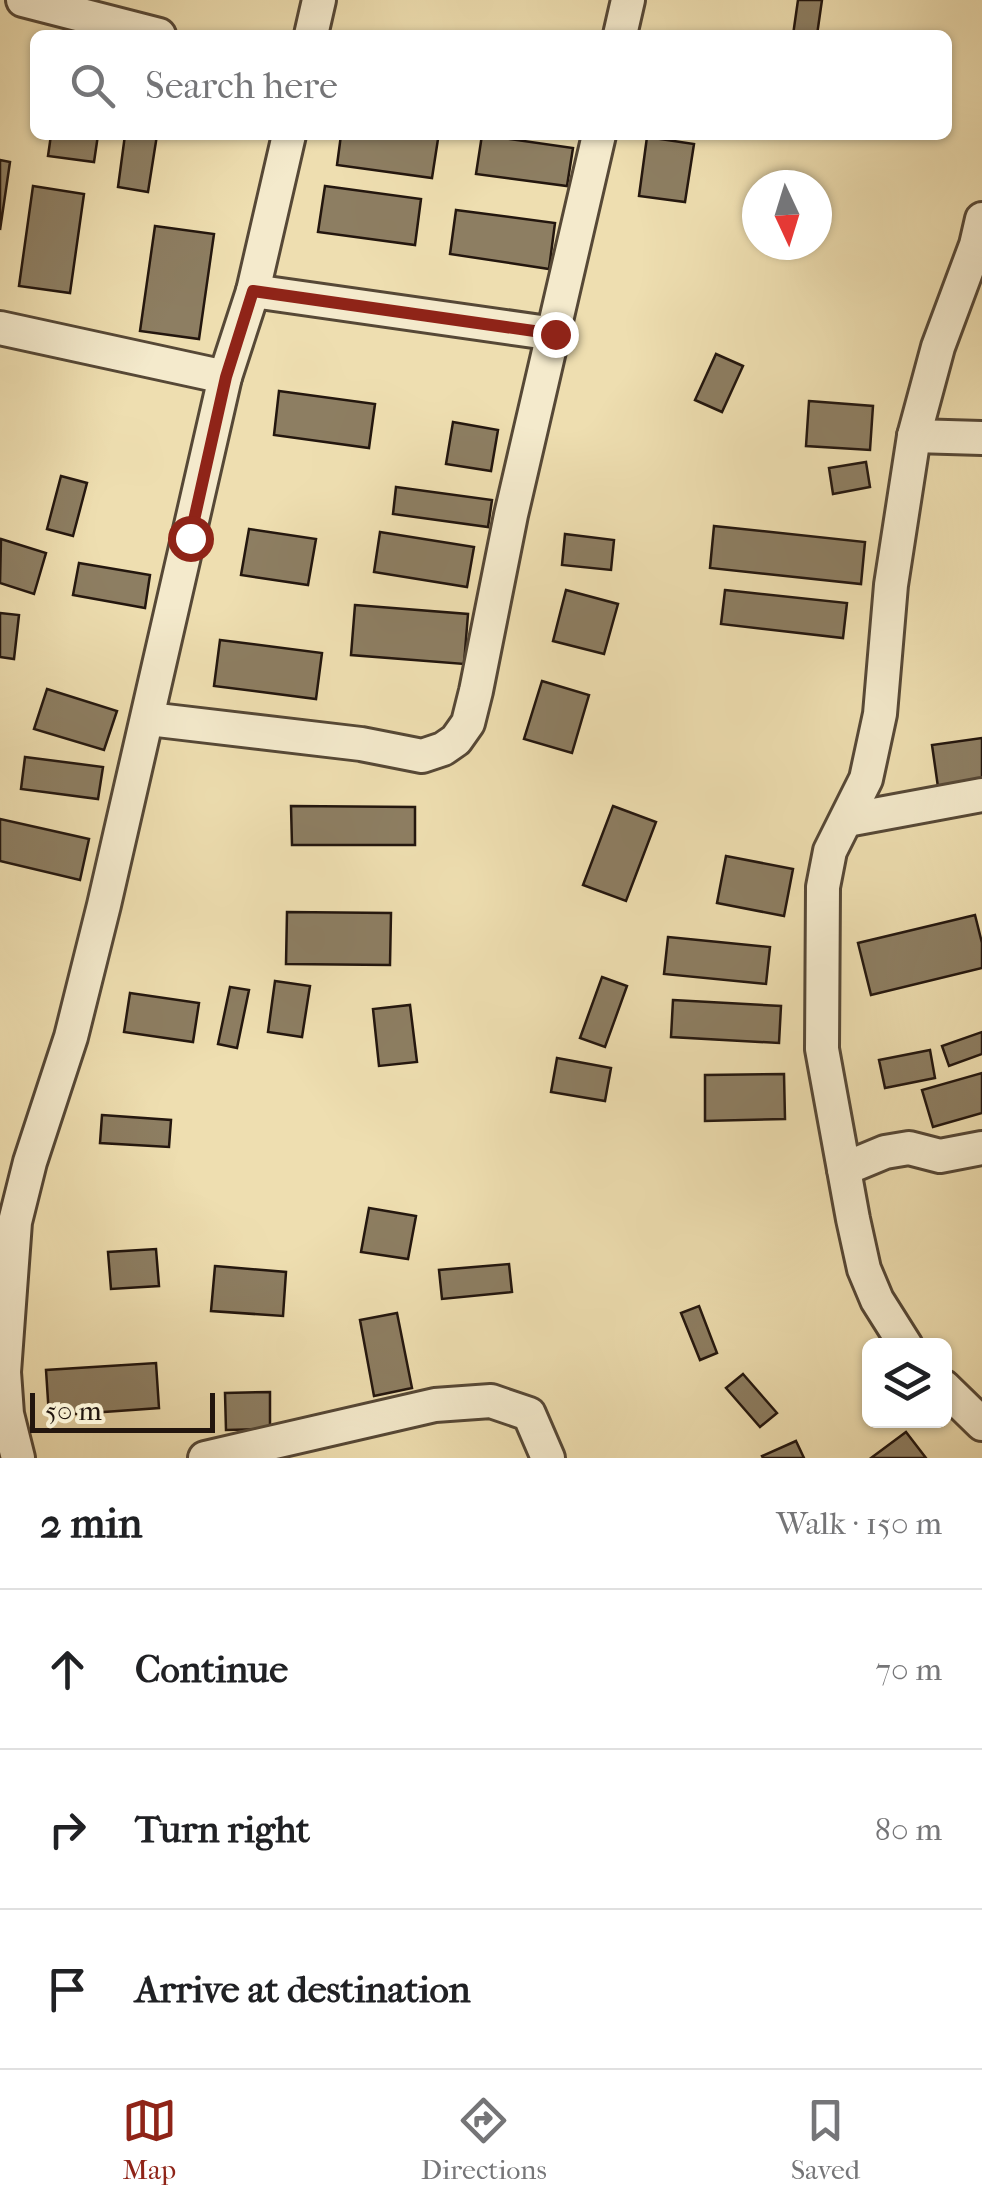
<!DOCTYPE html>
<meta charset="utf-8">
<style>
body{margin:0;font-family:"IM FELL French Canon",serif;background:#f6f6f6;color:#202124}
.controls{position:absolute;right:30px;bottom:30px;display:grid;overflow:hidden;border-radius:15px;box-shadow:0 2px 8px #0004}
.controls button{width:90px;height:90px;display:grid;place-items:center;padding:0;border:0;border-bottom:2px solid #e0e0e0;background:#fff;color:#202124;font:50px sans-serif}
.compass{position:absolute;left:742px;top:170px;width:90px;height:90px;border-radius:50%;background:#fff;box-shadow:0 2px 8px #0004;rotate:176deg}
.scale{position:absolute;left:30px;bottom:25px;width:185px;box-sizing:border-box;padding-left:10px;border:5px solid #23160e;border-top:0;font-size:28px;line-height:35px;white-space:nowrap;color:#23160e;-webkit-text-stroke:8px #f4eacc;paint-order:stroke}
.stop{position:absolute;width:30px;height:30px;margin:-22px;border:8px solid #8f2418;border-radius:50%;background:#fff}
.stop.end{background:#8f2418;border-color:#fff;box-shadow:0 2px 10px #0008}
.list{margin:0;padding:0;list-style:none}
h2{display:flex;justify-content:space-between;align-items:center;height:130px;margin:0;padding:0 40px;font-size:42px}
h2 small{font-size:32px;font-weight:400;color:#757577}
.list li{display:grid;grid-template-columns:65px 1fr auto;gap:30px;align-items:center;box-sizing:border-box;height:160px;padding:0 40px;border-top:2px solid #e0e0e0}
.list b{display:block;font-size:38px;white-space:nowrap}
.list em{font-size:32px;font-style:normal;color:#757577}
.icon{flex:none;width:55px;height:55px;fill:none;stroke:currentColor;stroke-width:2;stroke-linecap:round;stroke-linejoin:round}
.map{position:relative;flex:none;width:982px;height:1458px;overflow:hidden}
.search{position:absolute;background:#fff;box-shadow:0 2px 8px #0004;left:30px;right:30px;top:30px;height:110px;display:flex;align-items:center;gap:25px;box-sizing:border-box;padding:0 35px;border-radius:15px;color:#757577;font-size:38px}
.sheet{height:610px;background:#fff}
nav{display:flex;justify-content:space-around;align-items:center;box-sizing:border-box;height:140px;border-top:2px solid #e0e0e0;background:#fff;font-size:28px;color:#757577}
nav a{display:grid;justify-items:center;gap:5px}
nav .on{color:#8f2418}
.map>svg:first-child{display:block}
.building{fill:#8d7e62;stroke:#23160e;stroke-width:2.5}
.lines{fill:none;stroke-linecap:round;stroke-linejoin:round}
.minor-casing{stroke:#564836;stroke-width:38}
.minor{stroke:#f4eacc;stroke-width:32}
.route{stroke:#8f2418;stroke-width:12}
</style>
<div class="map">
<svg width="982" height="1458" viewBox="0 0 982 1458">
<rect width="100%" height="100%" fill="#eedeb0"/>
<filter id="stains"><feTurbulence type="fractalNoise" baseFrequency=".002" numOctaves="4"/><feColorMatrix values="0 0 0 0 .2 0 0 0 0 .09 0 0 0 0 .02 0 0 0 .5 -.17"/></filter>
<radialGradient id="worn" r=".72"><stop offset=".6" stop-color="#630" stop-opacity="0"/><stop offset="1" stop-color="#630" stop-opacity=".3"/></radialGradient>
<g class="building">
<path d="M798,0h24l-5,35h-24z"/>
<path d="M51,135h47l-4,27 -46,-6z"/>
<path d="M125,135h32l-9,57 -30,-5z"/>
<path d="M341,135h70l27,4 -6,39 -95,-13z"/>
<path d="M482,135l91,13 -6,38 -91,-12z"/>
<path d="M647,137l47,7 -9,58 -46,-6z"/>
<path d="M0,160l10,2 -10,68z"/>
<path d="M33,186l51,8 -14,99 -51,-7z"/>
<path d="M325,186l96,13 -6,46 -97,-13z"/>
<path d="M456,210l99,13 -6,46 -99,-15z"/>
<path d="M155,226l59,8 -15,105 -59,-8z"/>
<path d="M716,354l27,12 -21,46 -27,-12z"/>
<path d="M279,391l96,13 -6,44 -95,-13z"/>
<path d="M809,401l64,5 -3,44 -64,-4z"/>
<path d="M453,422l45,8 -7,41 -45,-7z"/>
<path d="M866,462l4,25 -37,7 -4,-26z"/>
<path d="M61,476l26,7 -14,53 -26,-7z"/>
<path d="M396,487l96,13 -4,27 -95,-13z"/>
<path d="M714,526l151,16 -4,42 -151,-16z"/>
<path d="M249,529l67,10 -8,46 -67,-10z"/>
<path d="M380,532l94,15 -7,40 -93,-15z"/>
<path d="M565,534l49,6 -3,30 -49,-5z"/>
<path d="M1,539l45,14 -12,41 -34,-11z"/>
<path d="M79,563l71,12 -5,33 -72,-13z"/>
<path d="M566,590l52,14 -14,50 -51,-13z"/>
<path d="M725,590l122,13 -4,35 -122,-14z"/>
<path d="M355,605l113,9 -4,50 -113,-9z"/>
<path d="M0,613l19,2 -5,44 -14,-2z"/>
<path d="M220,640l102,13 -6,46 -102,-13z"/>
<path d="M542,681l47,14 -17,58 -48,-14z"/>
<path d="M47,689l70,22 -13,39 -70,-21z"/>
<path d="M982,738v43l-44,6 -6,-42z"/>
<path d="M25,757l78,10 -5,32 -77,-10z"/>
<path d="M291,806l124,1v38h-123z"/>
<path d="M613,806l43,16 -30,79 -43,-16z"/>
<path d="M0,819l89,20 -9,41 -80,-19z"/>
<path d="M726,856l67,13 -9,47 -67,-13z"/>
<path d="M287,912l104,1 -1,52 -104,-1z"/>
<path d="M975,915l7,28v25l-111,27 -13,-52z"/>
<path d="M668,937l102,10 -4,37 -102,-10z"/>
<path d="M602,977l25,9 -22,61 -25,-9z"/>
<path d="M275,981l35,5 -8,51 -34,-5z"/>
<path d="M230,987l19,3 -12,58 -19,-4z"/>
<path d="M130,993l69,10 -6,39 -69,-10z"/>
<path d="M673,1000l108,6 -2,37 -108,-6z"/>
<path d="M410,1005l7,57 -38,4 -6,-57z"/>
<path d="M982,1032v22l-33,12 -7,-20z"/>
<path d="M930,1050l5,28 -50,10 -6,-28z"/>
<path d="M557,1058l54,10 -6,33 -54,-9z"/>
<path d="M982,1073v40l-49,14 -11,-37z"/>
<path d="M784,1074l1,45 -80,2v-46z"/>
<path d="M102,1115l69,5 -2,27 -69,-4z"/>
<path d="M369,1208l47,8 -8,43 -47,-7z"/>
<path d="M156,1249l3,37 -48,3 -3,-37z"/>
<path d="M509,1264l3,28 -70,7 -3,-29z"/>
<path d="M215,1266l71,6 -3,44 -72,-5z"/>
<path d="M699,1306l18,47 -17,7 -19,-47z"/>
<path d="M397,1313l15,75 -38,8 -14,-76z"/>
<path d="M156,1363l3,45 -110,8 -3,-46z"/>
<path d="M743,1374l34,39 -17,14 -34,-39z"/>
<path d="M270,1392v37l-44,1 -1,-37z"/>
<path d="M906,1432l20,26h-55z"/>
<path d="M796,1441l8,17h-41l-1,-2z"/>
</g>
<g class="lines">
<defs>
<g id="minor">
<path d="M23,0l136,35"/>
<path d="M311,35l8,-35"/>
<path d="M620,35l8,-35"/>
<path d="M253,291l302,43"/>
<path d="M0,328l225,49"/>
<path d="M914,436l68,2"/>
<path d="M149,719l212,25 61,12 21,-7 13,-9 12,-17 8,-32 35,-176 88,-380"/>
<path d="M847,820l135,-25"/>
<path d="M844,1169l41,-17 24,-4 31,8 42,-8"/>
<path d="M906,1346l-29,-46 -13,-31 -11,-50 -31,-170 1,-162 7,-36 36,-72 14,-65 11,-129 23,-149 24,-89 38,-102 6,-26"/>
<path d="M944,1387l38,37"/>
<path d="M18,1458l-11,-44 -3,-42 11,-150 15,-60 41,-125 33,-132 121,-528 28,-86 36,-156"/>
<path d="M205,1458l230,-53 56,-4 38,13 19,44"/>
</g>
</defs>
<use href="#minor" class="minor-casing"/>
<use href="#minor" class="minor"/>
</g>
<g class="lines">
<path class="route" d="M190,538l36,-161 27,-86 302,43"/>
</g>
<rect width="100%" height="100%" filter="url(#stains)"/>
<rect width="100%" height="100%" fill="url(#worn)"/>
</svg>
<div class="controls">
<button><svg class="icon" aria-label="layers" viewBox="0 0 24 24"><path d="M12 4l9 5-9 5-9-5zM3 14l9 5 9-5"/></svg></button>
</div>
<svg class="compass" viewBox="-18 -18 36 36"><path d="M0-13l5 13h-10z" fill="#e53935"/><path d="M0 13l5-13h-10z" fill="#757577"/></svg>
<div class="scale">50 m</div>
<div class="stop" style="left:190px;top:538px"></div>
<div class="stop end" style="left:555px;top:334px"></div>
<div class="search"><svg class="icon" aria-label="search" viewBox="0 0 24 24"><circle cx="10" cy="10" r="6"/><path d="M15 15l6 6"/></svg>Search here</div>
</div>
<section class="sheet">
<h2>2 min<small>Walk · 150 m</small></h2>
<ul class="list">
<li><svg class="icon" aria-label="ahead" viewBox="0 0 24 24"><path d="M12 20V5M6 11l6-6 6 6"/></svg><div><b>Continue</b></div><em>70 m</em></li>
<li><svg class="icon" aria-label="right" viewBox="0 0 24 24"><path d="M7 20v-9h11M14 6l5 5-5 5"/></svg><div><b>Turn right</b></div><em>80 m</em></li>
<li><svg class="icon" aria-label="arrive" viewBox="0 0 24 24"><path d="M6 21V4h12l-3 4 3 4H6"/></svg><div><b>Arrive at destination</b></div></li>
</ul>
</section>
<nav>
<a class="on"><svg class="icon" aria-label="map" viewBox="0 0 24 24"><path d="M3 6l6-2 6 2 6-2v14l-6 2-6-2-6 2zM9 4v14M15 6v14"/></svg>Map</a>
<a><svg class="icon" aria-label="directions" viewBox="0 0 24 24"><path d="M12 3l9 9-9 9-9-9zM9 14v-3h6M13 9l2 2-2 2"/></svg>Directions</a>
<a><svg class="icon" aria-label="saved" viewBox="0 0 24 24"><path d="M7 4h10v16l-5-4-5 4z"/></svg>Saved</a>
</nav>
